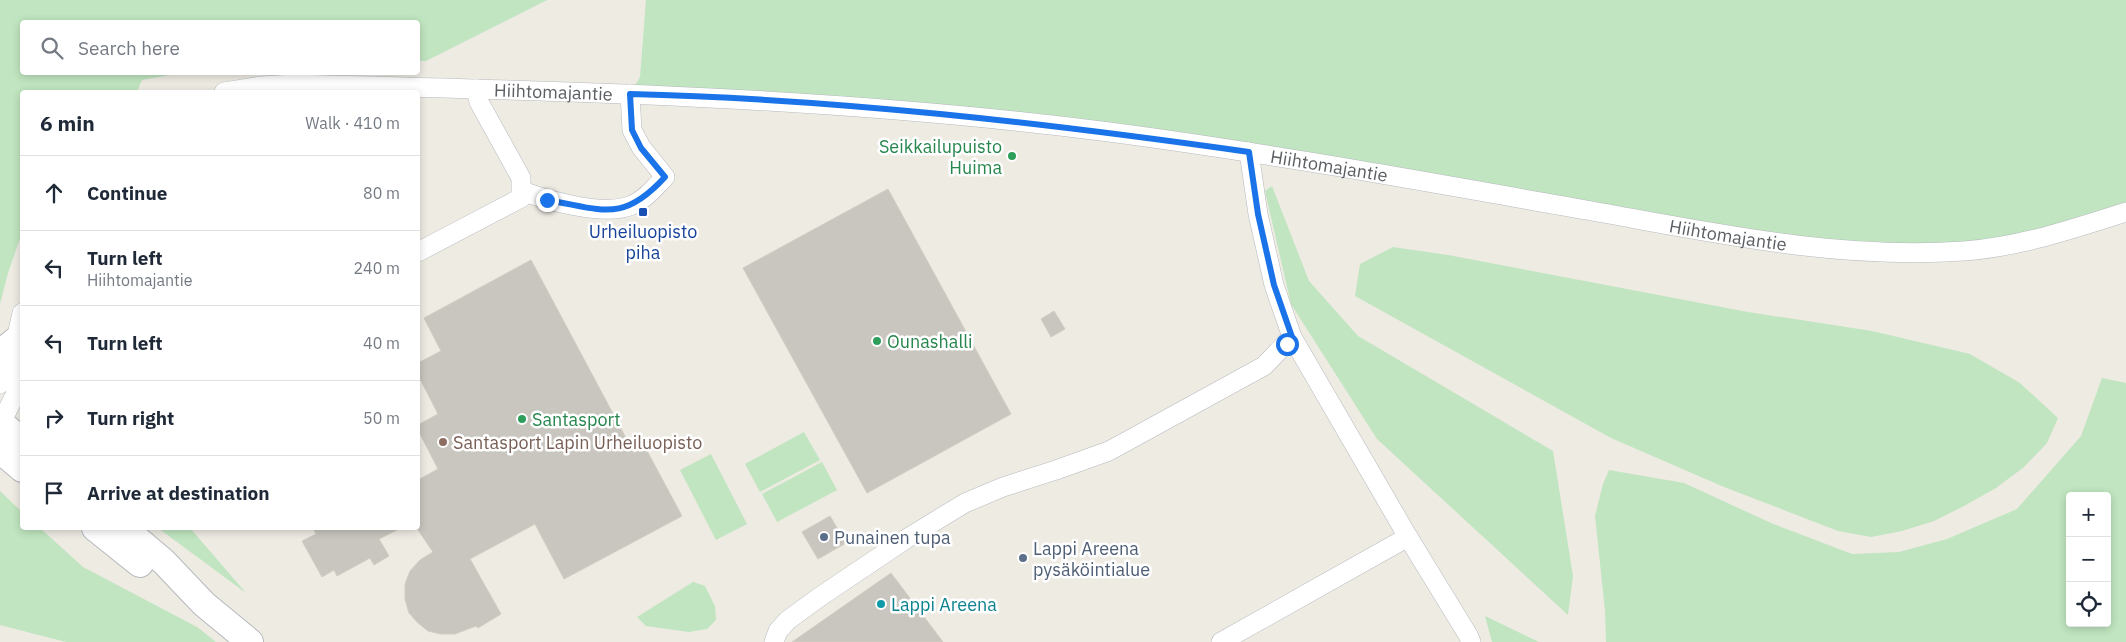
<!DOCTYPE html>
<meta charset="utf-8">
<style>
body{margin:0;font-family:"IBM Plex Sans",sans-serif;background:#f2f2f3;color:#1f2937}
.controls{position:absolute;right:15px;bottom:15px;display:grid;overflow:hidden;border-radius:5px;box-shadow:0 2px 8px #0003}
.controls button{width:45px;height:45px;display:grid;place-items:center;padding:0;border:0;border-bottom:1px solid #e0e1e3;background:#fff;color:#1f2937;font:25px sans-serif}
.stop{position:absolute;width:15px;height:15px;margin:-11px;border:4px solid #1a73e8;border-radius:50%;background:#fff}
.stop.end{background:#1a73e8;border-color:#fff;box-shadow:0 1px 5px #0008}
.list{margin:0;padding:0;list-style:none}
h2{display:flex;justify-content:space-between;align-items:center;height:65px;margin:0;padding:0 20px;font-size:21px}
h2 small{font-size:16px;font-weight:400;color:#747a83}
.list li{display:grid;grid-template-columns:32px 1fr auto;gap:15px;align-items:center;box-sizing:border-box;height:75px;padding:0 20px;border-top:1px solid #e0e1e3}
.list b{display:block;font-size:19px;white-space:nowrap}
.list p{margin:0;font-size:16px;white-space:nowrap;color:#747a83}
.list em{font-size:16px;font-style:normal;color:#747a83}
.icon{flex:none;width:28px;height:28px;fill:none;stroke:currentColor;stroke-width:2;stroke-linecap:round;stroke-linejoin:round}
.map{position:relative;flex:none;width:2126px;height:642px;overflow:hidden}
.search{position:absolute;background:#fff;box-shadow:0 2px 8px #0003;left:20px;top:20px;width:400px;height:55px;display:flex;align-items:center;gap:12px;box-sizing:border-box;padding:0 18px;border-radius:5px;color:#747a83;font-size:19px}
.panel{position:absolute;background:#fff;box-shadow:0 2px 8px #0003;left:20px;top:90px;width:400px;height:440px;border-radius:5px}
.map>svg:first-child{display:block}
.green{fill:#c0e5c0;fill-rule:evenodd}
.building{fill:#c9c6c0;stroke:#d2cdc2}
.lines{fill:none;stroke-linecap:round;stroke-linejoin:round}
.street-casing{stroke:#b6b9bd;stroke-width:20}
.secondary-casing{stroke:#b5b8bd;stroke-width:28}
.street{stroke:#fff;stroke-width:19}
.secondary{stroke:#fff;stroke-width:26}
.route{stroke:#1a73e8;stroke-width:6}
.leisure-dot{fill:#2e9e5b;stroke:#fff;stroke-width:2}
.transit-dot{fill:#1a4fb4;stroke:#fff;stroke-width:2}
.education-dot{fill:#8d6e63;stroke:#fff;stroke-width:2}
.service-dot{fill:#5c6f8a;stroke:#fff;stroke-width:2}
.culture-dot{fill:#0f9aa8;stroke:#fff;stroke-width:2}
.labels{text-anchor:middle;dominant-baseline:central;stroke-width:5;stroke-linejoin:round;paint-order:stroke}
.street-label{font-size:18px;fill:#5b5f64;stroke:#fff}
.leisure-label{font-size:18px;fill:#27864d;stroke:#fff;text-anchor:start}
.transit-label{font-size:18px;fill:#164399;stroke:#fff}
.education-label{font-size:18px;fill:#785e54;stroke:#fff;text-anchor:start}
.service-label{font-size:18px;fill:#4e5e75;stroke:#fff;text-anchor:start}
.culture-label{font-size:18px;fill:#0d838f;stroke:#fff;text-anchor:start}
</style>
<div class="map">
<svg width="2126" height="642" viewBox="0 0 2126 642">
<rect width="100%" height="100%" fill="#eeebe3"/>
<g class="green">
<path d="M0,0h547l-121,61h-8v-39h-396v50l159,1 -39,7 -5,12h-115v141l-14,40 -8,31z"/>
<path d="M646,0h1480v212l-38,13 -200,29 -691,-110 -567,-50 10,-17z"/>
<path d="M1272,186l37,95 49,55 195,115 20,125 -5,39 -191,-176 -86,-135 -26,-113z"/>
<path d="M1393,247l55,8 300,57 124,19 98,23 50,29 38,35 -11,25 -23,24 -28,21 -32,18 -30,15 -32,10 -31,6 -33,-6 -114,-44 -113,-49 -256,-142 5,-32z"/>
<path d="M2102,378l24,5v259h-520l-1,-31 -10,-95 8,-32 6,-14 75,13 87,40 81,31 47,-2 48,-13 70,-30 64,-73zM2070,496h37v127h-37z"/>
<path d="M804,432l16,28 -60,32 -15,-28z"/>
<path d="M711,454l36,70 -31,16 -36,-70z"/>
<path d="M822,462l15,28 -60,32 -15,-28z"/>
<path d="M0,491l22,21v16h18l43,39 114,60 19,15h-150l-66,-17z"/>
<path d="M158,528h32l56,65z"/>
<path d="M693,582l12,4 10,20 1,14 -9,9 -18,3 -43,-6 -9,-9z"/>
<path d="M1485,616l54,26h-47z"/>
</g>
<g class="building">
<path d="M888,189l123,225 -144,79 -124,-225z"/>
<path d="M531,260l103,193 11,-6 37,69 -118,63 -29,-55 -65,35 31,55 -23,14 -2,-2 -21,8h-14l-13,-3 -10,-8 -9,-10 -4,-14v-15l5,-13 10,-11 13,-8 -15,-22v-50l20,-11 -20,-39v-5l20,-11 -20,-39v-12l23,-12 -17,-33z"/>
<path d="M1054,311l11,18 -14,8 -10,-18z"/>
<path d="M830,516l16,27 -28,16 -16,-27z"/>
<path d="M313,528h88l-22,11 10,17 -15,9 -4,-7 -33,18 -3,-6 -12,7 -20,-36 14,-7z"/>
<path d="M891,573l52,69h-151z"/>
</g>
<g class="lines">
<defs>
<g id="street">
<path id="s1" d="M224,92l37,-6 32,-2c272,7 545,13 816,48 160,21 318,50 477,78 125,22 250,50 378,41 56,-4 108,-22 162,-39"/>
<path d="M1249,152l9,62 16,71 18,52 116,200 60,98 3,7"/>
<path d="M522,191c27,10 84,26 110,14 14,-6 23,-18 33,-28l-24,-30 -9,-17 -2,-36"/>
<path d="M418,252l103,-54v-20l-42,-76 -3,-13"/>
<path d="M0,384l10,-18 12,-53"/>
<path d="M0,425l15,-30 5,-23 -4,-32"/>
<path d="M774,642l4,-11 10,-11 33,-24 85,-57 59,-36 38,-16 53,-17 53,-19 155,-85 28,-29"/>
<path d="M1221,642l187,-105"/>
</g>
<g id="secondary">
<path d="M0,353l16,-13"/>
<path d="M0,422l22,19"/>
<path d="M0,450l22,19"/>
<path d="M95,528l45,36"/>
<path d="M124,528l40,34 40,42 46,38"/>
</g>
</defs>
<use href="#street" class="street-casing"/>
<use href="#secondary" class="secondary-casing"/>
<use href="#street" class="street"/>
<use href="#secondary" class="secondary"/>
</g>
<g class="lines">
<path class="route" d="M547,200c55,9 75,24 118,-23l-24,-29 -9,-18 -2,-36c207,5 414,29 619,58l9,62 16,71 18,52 -5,7"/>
</g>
<g class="leisure-dot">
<circle cx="1012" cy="156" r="5"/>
<circle cx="877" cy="341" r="5"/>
<circle cx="522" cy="419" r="5"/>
</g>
<rect class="transit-dot" x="638" y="207" width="10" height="10" rx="2.5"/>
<circle class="education-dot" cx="443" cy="442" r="5"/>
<g class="service-dot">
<circle cx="824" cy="537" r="5"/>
<circle cx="1023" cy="558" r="5"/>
</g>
<circle class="culture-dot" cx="881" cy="604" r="5"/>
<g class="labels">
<g class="street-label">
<text stroke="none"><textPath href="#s1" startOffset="330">Hiihtomajantie</textPath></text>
<text stroke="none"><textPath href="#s1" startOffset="1110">Hiihtomajantie</textPath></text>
<text stroke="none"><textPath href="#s1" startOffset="1515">Hiihtomajantie</textPath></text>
</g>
<g class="leisure-label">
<text x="1002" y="146" text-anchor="end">Seikkailupuisto<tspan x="1002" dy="21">Huima</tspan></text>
<text x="887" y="341">Ounashalli</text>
<text x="532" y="419">Santasport</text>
</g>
<g class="transit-label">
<text x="643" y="231">Urheiluopisto<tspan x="643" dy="21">piha</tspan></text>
</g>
<g class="education-label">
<text x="453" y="442">Santasport Lapin Urheiluopisto</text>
</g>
<g class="service-label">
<text x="834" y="537">Punainen tupa</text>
<text x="1033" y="548">Lappi Areena<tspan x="1033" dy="21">pysäköintialue</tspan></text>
</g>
<g class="culture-label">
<text x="891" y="604">Lappi Areena</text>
</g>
</g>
</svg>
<div class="controls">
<button>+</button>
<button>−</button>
<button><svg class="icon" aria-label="locate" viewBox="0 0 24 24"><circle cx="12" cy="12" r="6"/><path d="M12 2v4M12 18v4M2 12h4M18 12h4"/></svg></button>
</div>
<div class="stop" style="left:1287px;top:344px"></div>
<div class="stop end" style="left:547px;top:200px"></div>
<div class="search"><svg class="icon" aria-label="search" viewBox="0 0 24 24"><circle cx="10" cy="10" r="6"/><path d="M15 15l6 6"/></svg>Search here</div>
<section class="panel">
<h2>6 min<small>Walk · 410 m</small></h2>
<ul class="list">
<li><svg class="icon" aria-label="ahead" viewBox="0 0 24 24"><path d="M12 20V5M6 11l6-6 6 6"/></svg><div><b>Continue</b></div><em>80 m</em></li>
<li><svg class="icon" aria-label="left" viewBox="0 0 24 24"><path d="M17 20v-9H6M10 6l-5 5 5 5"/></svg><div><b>Turn left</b><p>Hiihtomajantie</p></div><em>240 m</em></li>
<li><svg class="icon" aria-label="left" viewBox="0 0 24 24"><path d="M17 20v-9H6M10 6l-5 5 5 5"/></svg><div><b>Turn left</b></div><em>40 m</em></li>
<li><svg class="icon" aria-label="right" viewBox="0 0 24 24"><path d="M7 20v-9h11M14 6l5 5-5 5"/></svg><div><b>Turn right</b></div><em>50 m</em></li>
<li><svg class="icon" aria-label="arrive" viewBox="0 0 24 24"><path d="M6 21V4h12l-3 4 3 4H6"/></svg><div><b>Arrive at destination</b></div></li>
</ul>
</section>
</div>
